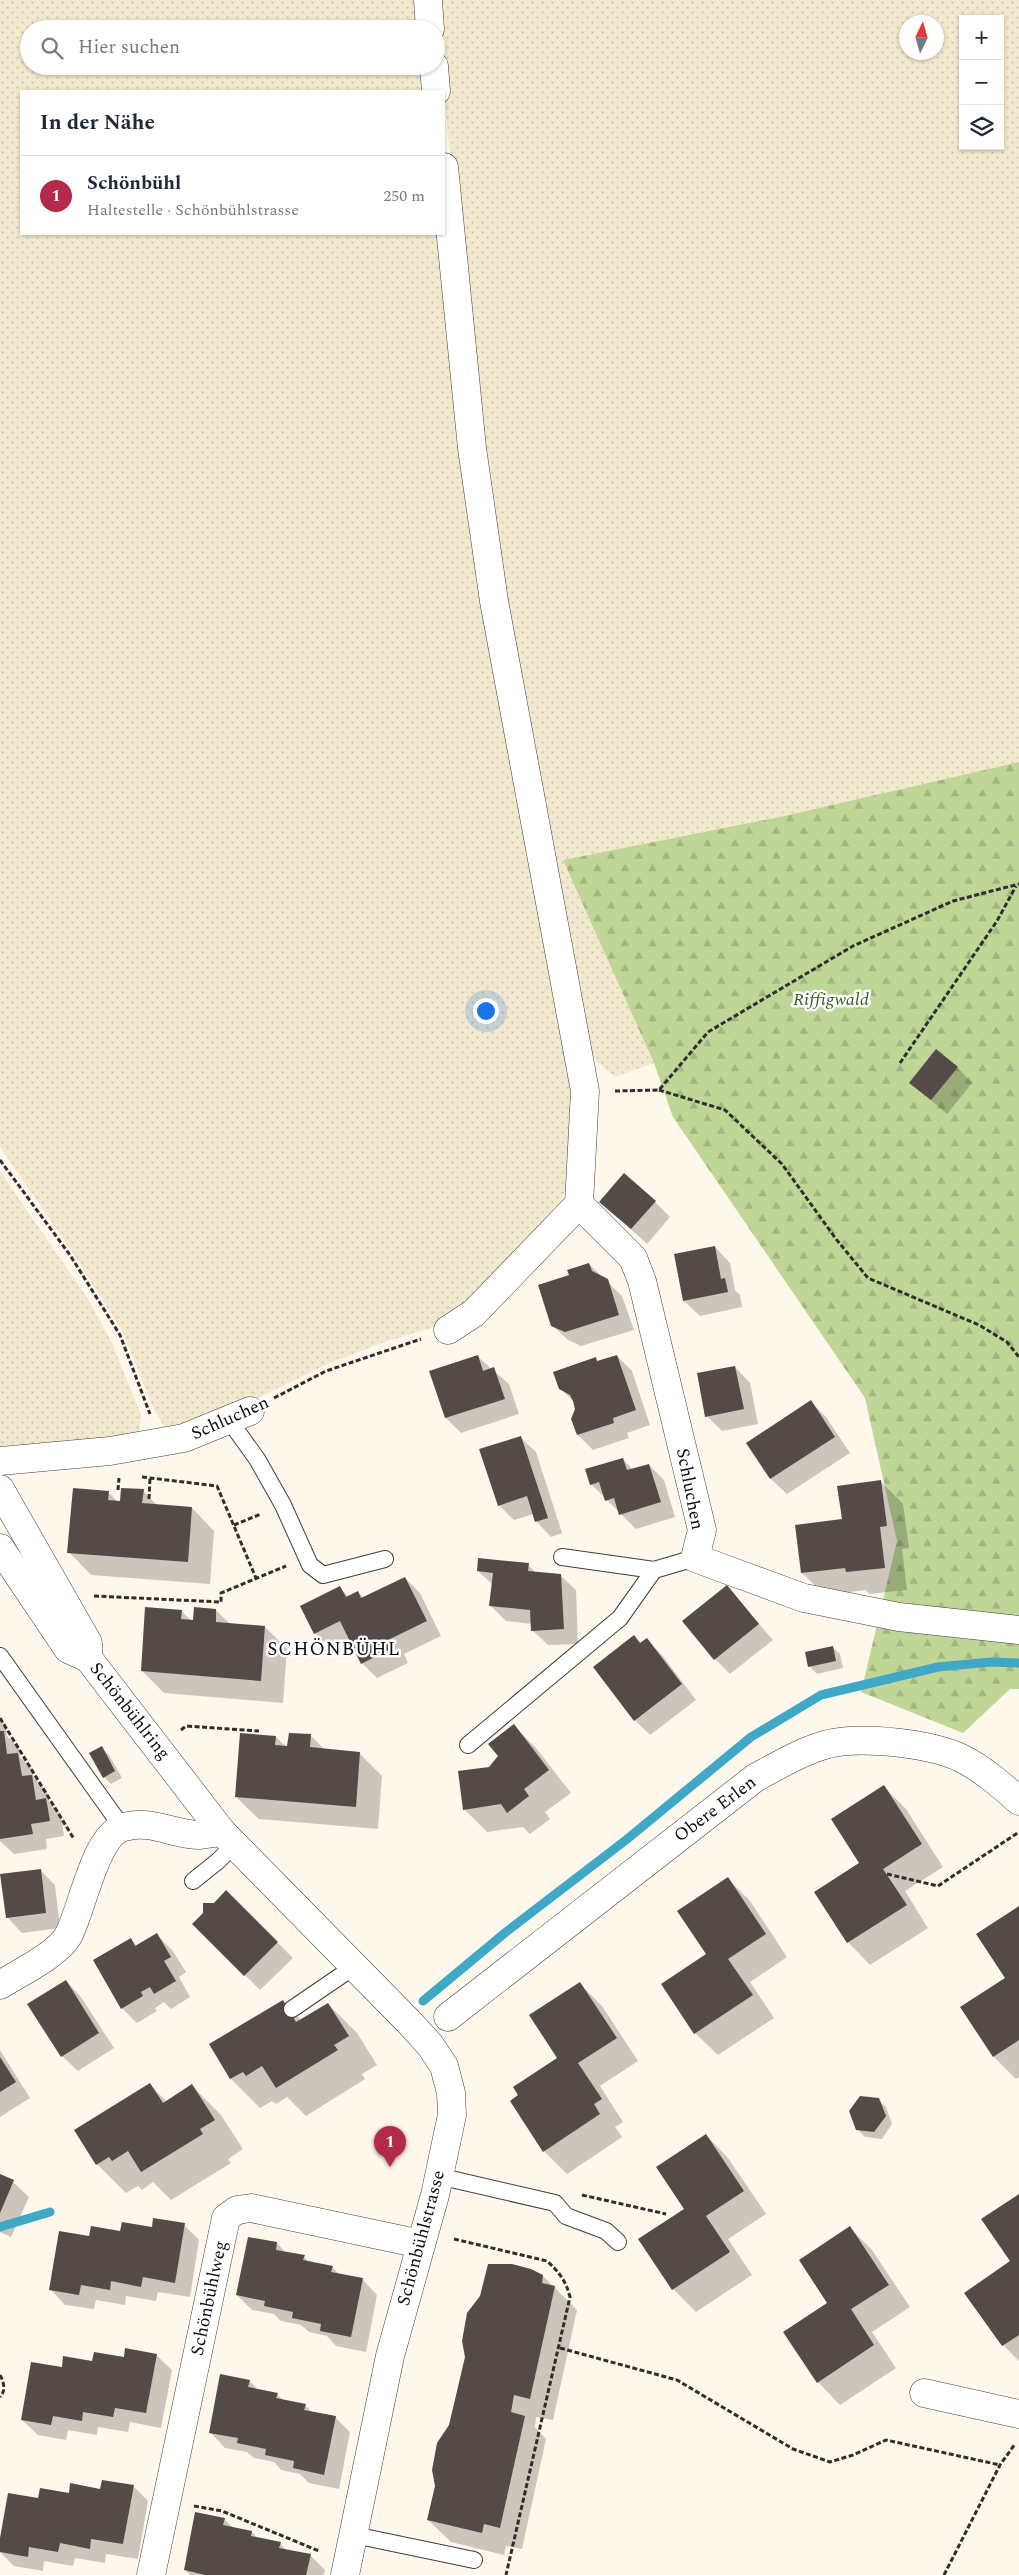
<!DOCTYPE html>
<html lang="de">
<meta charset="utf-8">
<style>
body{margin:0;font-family:Spectral,serif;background:#f6f6f7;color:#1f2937}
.controls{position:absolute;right:15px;top:15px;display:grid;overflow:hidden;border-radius:0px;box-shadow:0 1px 4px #0004}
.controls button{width:45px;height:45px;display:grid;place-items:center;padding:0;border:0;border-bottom:1px solid #e0e1e3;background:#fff;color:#1f2937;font:25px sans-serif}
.compass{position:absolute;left:899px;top:15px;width:45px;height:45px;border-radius:50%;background:#fff;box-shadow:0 1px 4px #0004;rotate:5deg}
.you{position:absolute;left:485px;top:1010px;width:18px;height:18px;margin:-12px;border:4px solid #fff;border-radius:50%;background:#1a73e8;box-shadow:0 0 0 8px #1a73e833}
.badge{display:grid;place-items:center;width:32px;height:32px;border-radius:50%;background:#b42b4a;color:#fff;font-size:16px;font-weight:700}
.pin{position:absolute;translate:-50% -41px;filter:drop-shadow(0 1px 2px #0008)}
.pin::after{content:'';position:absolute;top:26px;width:18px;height:15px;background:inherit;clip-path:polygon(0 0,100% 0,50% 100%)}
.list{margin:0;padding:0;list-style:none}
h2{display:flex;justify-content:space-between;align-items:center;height:65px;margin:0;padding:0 20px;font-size:21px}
h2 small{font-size:16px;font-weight:400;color:#747a83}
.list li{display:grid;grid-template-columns:32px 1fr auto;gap:15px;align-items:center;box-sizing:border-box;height:80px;padding:0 20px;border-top:1px solid #e0e1e3}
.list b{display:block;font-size:19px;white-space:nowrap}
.list p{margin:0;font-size:16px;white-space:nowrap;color:#747a83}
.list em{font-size:16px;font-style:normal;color:#747a83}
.icon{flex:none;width:28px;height:28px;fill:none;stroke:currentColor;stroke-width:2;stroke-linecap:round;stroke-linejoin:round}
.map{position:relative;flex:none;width:1019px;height:2575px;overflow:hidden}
.search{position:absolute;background:#fff;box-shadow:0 1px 4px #0004;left:20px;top:20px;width:425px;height:55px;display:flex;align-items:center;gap:12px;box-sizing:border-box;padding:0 18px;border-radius:28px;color:#747a83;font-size:19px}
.panel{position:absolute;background:#fff;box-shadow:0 1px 4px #0004;left:20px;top:90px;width:425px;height:145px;border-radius:0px}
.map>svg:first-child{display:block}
.farmland{fill:url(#farmland-dots);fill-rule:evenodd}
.forest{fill:url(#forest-firs)}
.shadow{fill:#0003}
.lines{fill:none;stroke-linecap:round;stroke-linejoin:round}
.stream{stroke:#3ea8c6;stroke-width:9}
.building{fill:#544b49}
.lane-casing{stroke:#3f3f3f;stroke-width:18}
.street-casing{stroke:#3f3f3f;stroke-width:29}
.path{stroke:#2e2e2e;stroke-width:3;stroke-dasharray:5 2.5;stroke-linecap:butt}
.lane{stroke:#fff;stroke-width:16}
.street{stroke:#fff;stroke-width:28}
.labels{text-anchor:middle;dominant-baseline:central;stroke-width:5;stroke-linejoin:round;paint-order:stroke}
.park-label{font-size:18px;font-style:italic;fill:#385f20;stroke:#fff}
.street-label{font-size:18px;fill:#0c0c0c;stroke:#fff}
.neighbourhood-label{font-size:19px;letter-spacing:1px;fill:#0c0c0c;stroke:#fff}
</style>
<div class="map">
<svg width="1019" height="2575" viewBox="0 0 1019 2575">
<defs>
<pattern id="farmland-dots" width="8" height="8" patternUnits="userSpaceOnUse" patternTransform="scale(1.25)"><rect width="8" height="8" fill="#f2e8cd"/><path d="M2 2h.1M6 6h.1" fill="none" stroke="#cec6af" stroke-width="1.8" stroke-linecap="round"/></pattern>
<pattern id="forest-firs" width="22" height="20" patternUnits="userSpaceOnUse" patternTransform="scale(1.25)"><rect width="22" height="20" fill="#bfd697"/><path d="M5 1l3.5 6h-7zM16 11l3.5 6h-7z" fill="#a3b681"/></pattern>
</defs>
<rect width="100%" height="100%" fill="#fef7eb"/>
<g class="farmland">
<path d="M0,0h413l7,29h-391v37h397l2,25h-407v143h423l128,835 -4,117 -14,28 -98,101 -21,12 -48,14 -59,23 -87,42 -56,23 -20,-1 -12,-20 -29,-74 -51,-81 -73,-106z"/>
<path d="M436,0h583v762l-235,54 -221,44 91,203 -39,14 -18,-15 -7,-11 -89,-460 -39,-329 -26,-240zM963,19h37v127h-37zM906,22h30v30h-30z"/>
<path d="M0,1171l88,128 24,44 29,72 -1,15 -7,8 -133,14z"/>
</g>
<path class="forest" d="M1019,762v927h-9l-47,44 -102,-41 36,-151 -32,-143 -192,-281 -19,-54 -91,-203 221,-44z"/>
<g class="shadow">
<path d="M957,1067l15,16 -25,31 -36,-31z"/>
<path d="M601,1202h54l15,15 -23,27z"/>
<path d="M715,1247l15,16 5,27 5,5 2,12 -42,9 -16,-15z"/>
<path d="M589,1264l33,32 12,34 -53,16 -13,-6 -16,-15 18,-49z"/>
<path d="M617,1356l15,15 18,54 -23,8 2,5 -36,12 -15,-15 -4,-33 -14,-14 35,-29 3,3z"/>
<path d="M478,1357l31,27 10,30 -58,19 -15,-15z"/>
<path d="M735,1367l15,16 8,41 -36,7 -15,-15z"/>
<path d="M811,1402l15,15 24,36 -63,41 -16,-15 -23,-36z"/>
<path d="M520,1437l16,15 26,81 -11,4 -15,-16 -2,-7 -20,6 -15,-15z"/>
<path d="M623,1459l10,11 16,-5 15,15 11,37 -39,12 -45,-45z"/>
<path d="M881,1482l22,22 6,44 -7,1 5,41 -38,4 -3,-4 -41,5 -23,-22 -6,-47 47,-6z"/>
<path d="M143,1491l15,15 34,2 22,23 -4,53 -119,-9 -22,-23 39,-60 10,10z"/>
<path d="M528,1565l8,8 24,2 16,15 2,54 -30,1 -16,-15v-6l-26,-3 -16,-16 3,-20 -15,-14z"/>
<path d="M405,1578l15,15 21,43 -37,18 4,9 -31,15 -15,-15 -12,-24 -20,9 -15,-15 25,-45 9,9 9,-5 6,6z"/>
<path d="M727,1587l46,53 -43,34 -15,-15z"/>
<path d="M216,1610l14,14 35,3 22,22 -4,54 -119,-10 -22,-22 39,-60 11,10z"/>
<path d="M634,1637l7,6 5,-3 16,15 34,45 -46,35 -15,-15z"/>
<path d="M832,1647l8,7 3,14 -26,6 -8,-8z"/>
<path d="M0,1719l5,5 2,12 12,12 1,9 12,12 2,9 13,13 2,11 12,12 3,22 -18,3 1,10 -33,5 -14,-13z"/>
<path d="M514,1726l22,22 35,45 -26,19 5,7 -20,15 -7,-7 -36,5 -23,-23 35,-53z"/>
<path d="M311,1736l14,14 34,3 23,23 -4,53 -119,-10 -23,-22 40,-60 10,10z"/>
<path d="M101,1748l8,7 13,23 -11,6 -7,-7z"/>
<path d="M884,1787l22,22 37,58 -38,24 23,37 -58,37 -22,-23 13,-78z"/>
<path d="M40,1870l15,15 5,43 -38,5 -15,-16z"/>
<path d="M728,1879l22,22 37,56 -37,25 24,36 -56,37 -23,-22 13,-79z"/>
<path d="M226,1892l67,66 -33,32 -66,-66z"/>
<path d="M1019,1907v170l-3,2 -22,-22 -32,-49 44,-29z"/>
<path d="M157,1935l15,15 14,22 -7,5 11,20 -19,12 -7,-7 -9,6 2,3 -20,12 -15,-15 9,-69 6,7z"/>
<path d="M66,1981l15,16 33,51 -36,23 -16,-15 -33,-52z"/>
<path d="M579,1983l23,23 36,55 -38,25 23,36 -8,5 7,10 -55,37 -23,-23 -33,-49 48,-44z"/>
<path d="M282,2001l19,19 27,-16 29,29 20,32 -15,9 3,5 -59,37 -19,-19 -11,7 -4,-3 -12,7 -29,-29 -21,-34z"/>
<path d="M0,2050l30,48 -30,19z"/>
<path d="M149,2084l18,18 25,-16 29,29 22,34 -15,10 3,4 -60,37 -18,-18 -11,8 -4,-4 -12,7 -29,-29z"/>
<path d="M878,2100l8,7 6,17 -10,15 -17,-2 -8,-8z"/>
<path d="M706,2135l22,23 38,56 -38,25 24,36 -56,37 -23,-23 -33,-50 46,-30z"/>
<path d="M0,2176l13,6 16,15 -18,40 -11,-5z"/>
<path d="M1019,2195v166l-16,-16z"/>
<path d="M184,2225l15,15 -9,57 -32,-5 -2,9 -30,-5 -1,9 -29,-5 -2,9 -29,-4 -15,-16 40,-51z"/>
<path d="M850,2228l22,22 38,57 -38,25 24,36 -56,37 -22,-23 11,-78z"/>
<path d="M277,2243l9,10 18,4 6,6 22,4 8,8 22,4 15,16 -11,57 -30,-6 -9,-10 -18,-4 -8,-7 -20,-4 -7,-7 -22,-4 -15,-15z"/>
<path d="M543,2276l34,34 -24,110 -17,-3 -1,10 11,12 -24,110 -16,-3 -2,9 -53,-13 -23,-22z"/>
<path d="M156,2355l16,15 -11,58 -31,-6 -2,10 -30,-5 -1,8 -29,-5 -2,10 -28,-5 -16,-15 41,-52z"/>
<path d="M250,2381l9,10 18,3 7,7 21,4 7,7 23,5 15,15 -11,57 -30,-6 -9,-9 -19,-4 -7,-8 -20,-4 -7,-6 -22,-4 -15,-16z"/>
<path d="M133,2486l15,15 -10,58 -32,-5 -1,9 -30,-5 -2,8 -29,-5 -1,10 -29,-5 -14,-14v-7l39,-46z"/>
<path d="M224,2519l10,10 18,3 6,7 22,4 7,8 23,4 15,15 -1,5h-134l-5,-5z"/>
</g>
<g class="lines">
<g class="stream">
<path d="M423,2001l83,-69 120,-92 125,-103 70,-42 117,-28 53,-5 28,1"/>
<path d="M0,2227l50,-15"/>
</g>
</g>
<g class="building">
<path d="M936,1049l22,18 -27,33 -22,-17z"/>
<path d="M624,1173l32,28 -25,28 -32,-27z"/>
<path d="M715,1246l6,33 4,-1 3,14 -45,9 -9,-47z"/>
<path d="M589,1263l3,8 16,8 11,36 -54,17 -14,-6 -13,-41 31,-10 -2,-5z"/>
<path d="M478,1355l5,16 11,-4 11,32 -60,19 -16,-47z"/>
<path d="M617,1355l19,55 -23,8 1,5 -37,12 -6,-16 4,-10 -2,-8 -3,-6 -11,-6 -6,-17 43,-15 1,4z"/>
<path d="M735,1366l9,43 -39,8 -8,-44z"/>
<path d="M811,1400l24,37 -65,42 -24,-36z"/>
<path d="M521,1436l27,82 -13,4 -8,-26 -29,10 -19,-57z"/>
<path d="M623,1458l4,12 22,-6 12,38 -42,13 -5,-17 -9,3 -6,-19 -9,3 -5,-16z"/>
<path d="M881,1480l6,46 -7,1 5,41 -39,4 -1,-4 -44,5 -6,-48 47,-6 -5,-33z"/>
<path d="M73,1488l36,3 -1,9 12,1 1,-13 23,1 -2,14 50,4 -4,55 -121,-9z"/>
<path d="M478,1558l51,5 -1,8 33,3 3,55 -33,2 -1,-21 -41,-4 4,-33 -16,-2z"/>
<path d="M405,1577l22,44 -37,18 4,8 -33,17 -21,-43 -26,13 -14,-28 40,-20 6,11 12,-6 3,7z"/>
<path d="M727,1585l32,39 -45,36 -32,-39z"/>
<path d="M145,1607l37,3 -1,9 12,1 1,-13 22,2v13l49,4 -4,55 -120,-10z"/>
<path d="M634,1635l6,8 7,-5 35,46 -48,37 -41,-54z"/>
<path d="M833,1646l3,15 -28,6 -3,-15z"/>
<path d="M514,1724l35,46 -25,19 5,7 -22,17 -6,-9 -38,6 -5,-39 31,-4 9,-11 -10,-12z"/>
<path d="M0,1731h4l3,23 11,-1 4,23 10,-1 4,25 10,-2 4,23 -19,3 2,10 -33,5z"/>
<path d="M240,1733l36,3 -1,9 12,1 2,-13 22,1 -1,13 50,5 -4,55 -121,-10z"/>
<path d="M102,1746l13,25 -12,7 -14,-25z"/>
<path d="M884,1785l38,59 -39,25 24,36 -60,38 -33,-51 45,-29 -28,-44z"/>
<path d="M41,1869l5,44 -40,5 -6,-44z"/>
<path d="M728,1877l38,57 -38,25 25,36 -59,39 -33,-50 45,-30 -29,-43z"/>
<path d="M226,1890l52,52 -34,34 -52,-52 11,-11v-10h11z"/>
<path d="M1019,1906v134l-26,17 -33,-50 45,-29 -29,-44z"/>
<path d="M157,1933l14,24 -7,4 12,20 -22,13 -4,-7 -9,5 2,4 -22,13 -28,-49 38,-22 4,8z"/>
<path d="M66,1980l33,53 -38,24 -34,-53z"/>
<path d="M580,1982l37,56 -39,25 24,36 -8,5 6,10 -57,38 -33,-51 8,-6 -5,-8 44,-29 -28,-43z"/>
<path d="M283,2000l13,22 32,-19 21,33 -15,9 4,5 -62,38 -14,-22 -16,10 -3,-4 -13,7 -21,-35z"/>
<path d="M0,2057l16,25 -16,10z"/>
<path d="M150,2083l13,20 29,-19 23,36 -15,9 3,5 -62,38 -13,-21 -16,10 -3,-4 -13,8 -22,-35z"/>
<path d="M860,2096l19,2 7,18 -12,16 -18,-2 -7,-19z"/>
<path d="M706,2134l38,57 -38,25 24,36 -58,38 -34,-51 46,-30 -28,-42z"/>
<path d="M0,2174l14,6 -14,33z"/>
<path d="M1019,2194v141l-17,11 -38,-53 46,-32 -29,-42z"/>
<path d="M153,2218l32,5 -10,60 -32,-6 -2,10 -30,-6 -1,9 -29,-5 -2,10 -30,-5 10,-59 30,5 2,-10 29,5 2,-9 30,5z"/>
<path d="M850,2226l39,59 -38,24 23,36 -57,38 -34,-51 44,-29 -28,-43z"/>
<path d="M248,2237l29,5 -1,8 29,5 -2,5 30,6 -2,6 32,6 -12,59 -31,-6 1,-7 -29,-6 1,-6 -29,-6 1,-5 -29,-6z"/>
<path d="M488,2264h24l19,5 12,6 -1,8 13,3 -25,113 -16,-4 -3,17 14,4 -25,112 -16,-4 -2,9 -55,-13 8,-34 -3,-16 5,-27 12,-18 16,-68 -3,-16 5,-28 13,-17z"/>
<path d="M125,2348l32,6 -11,59 -31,-5 -2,9 -30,-5 -1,9 -29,-5 -2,9 -30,-5 10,-58 31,5 1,-11 29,5 2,-9 30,5z"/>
<path d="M220,2374l30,6 -2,7 30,6 -2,5 30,6 -2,6 32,6 -12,59 -31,-7 1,-7 -29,-6 1,-6 -29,-6 1,-5 -29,-5z"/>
<path d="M102,2480l32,5 -11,59 -32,-5 -1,10 -30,-6 -2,9 -29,-5 -1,10 -28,-5v-14l8,-45 30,5 2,-10 29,5 1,-10 30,6z"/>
<path d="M195,2512l30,6 -2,7 29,6 -1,5 30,6 -2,6 32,6 -5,21h-101l-21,-5z"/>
</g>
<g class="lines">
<defs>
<g id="lane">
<path d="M229,1420l28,39 26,46 27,60 13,10 62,-16"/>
<path d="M562,1557l92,13 41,-12"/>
<path d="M0,1656l122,171"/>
<path d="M468,1745l152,-127 34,-48"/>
<path d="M193,1881l25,-20 17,-17"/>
<path d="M292,2009l63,-43"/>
<path d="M438,2176l117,27 11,13 40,15 12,11"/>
<path d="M354,2535l120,25"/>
</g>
<g id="street">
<path d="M428,0l2,29"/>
<path d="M434,66l2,25"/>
<path d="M444,167l28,281 22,153 91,490 -6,113 -105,109 -26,17"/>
<path d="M579,1204l54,54 9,23 60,249 -7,28 109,40 95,19 120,13"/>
<path d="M0,1461l110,-10 74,-13 66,-27"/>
<path d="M0,1489l88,154v15"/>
<path d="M0,1548l68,101 20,9 134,174 187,190 21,23 14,21 7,27 1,22 -17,80 -45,161 -45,219"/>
<path d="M0,1985c19,-12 57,-30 68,-49 14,-25 27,-102 56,-109 27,-8 50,8 76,8 7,-1 15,-2 22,-3"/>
<path d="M448,2017l307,-239c24,-13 47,-27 73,-34 34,-8 101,-1 133,14 22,11 40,27 58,43"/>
<path d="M924,2393l95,21"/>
<path d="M151,2575l75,-357 11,-8 14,-2 170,36"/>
</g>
</defs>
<use href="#lane" class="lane-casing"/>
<use href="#street" class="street-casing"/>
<g class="path">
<path d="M900,1063l97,-142 19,-35"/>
<path d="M659,1090l66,20 57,54 54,75 32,39 111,47 28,17 12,15"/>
<path d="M615,1091l44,-1 49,-58 145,-86 100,-45 66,-17"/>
<path d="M0,1160l70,95 50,80 30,79"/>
<path d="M274,1398l52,-27 95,-32"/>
<path d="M142,1477l75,9 39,92"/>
<path d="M118,1490l1,-12"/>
<path d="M149,1499l1,-21"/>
<path d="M234,1525l27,-11"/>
<path d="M94,1596l127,6v-9l65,-27"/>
<path d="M0,1718l74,121"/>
<path d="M181,1730l5,-4 73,5"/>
<path d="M887,1874l51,12 81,-54"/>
<path d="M377,2139l11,-8"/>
<path d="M582,2195l84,19"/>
<path d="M454,2239l93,22c12,11 19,20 23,36l-64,278"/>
<path d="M560,2348l117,32 116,69 37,13 23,-7 33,-15 114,25"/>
<path d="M0,2375c4,7 6,16 0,22"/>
<path d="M194,2506l28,5 97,40"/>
<path d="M944,2575l56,-110 15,-21"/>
</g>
<use href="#lane" class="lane"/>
<use href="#street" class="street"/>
</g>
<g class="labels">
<g class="park-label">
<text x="831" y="999">Riffigwald</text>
</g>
<g class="street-label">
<text transform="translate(230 1418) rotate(-24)">Schluchen</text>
<text transform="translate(690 1489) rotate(79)">Schluchen</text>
<text transform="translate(130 1711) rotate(52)">Schönbühlring</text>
<text transform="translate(715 1809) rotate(-37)">Obere Erlen</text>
<text transform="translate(421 2238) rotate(-75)">Schönbühlstrasse</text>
<text transform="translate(209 2298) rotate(-78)">Schönbühlweg</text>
</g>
<g class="neighbourhood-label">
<text x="334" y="1649">SCHÖNBÜHL</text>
</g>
</g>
</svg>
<div class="controls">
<button>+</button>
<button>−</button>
<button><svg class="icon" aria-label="layers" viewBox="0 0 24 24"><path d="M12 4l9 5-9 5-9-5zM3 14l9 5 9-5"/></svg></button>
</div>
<svg class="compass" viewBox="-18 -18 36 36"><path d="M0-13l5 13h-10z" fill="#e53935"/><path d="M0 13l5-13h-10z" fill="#747a83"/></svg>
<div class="you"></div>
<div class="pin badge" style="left:390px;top:2167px">1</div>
<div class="search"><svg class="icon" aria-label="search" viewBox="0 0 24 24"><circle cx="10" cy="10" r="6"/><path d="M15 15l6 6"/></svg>Hier suchen</div>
<section class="panel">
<h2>In der Nähe<small></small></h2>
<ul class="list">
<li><span class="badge">1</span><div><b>Schönbühl</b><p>Haltestelle · Schönbühlstrasse</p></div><em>250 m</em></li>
</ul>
</section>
</div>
